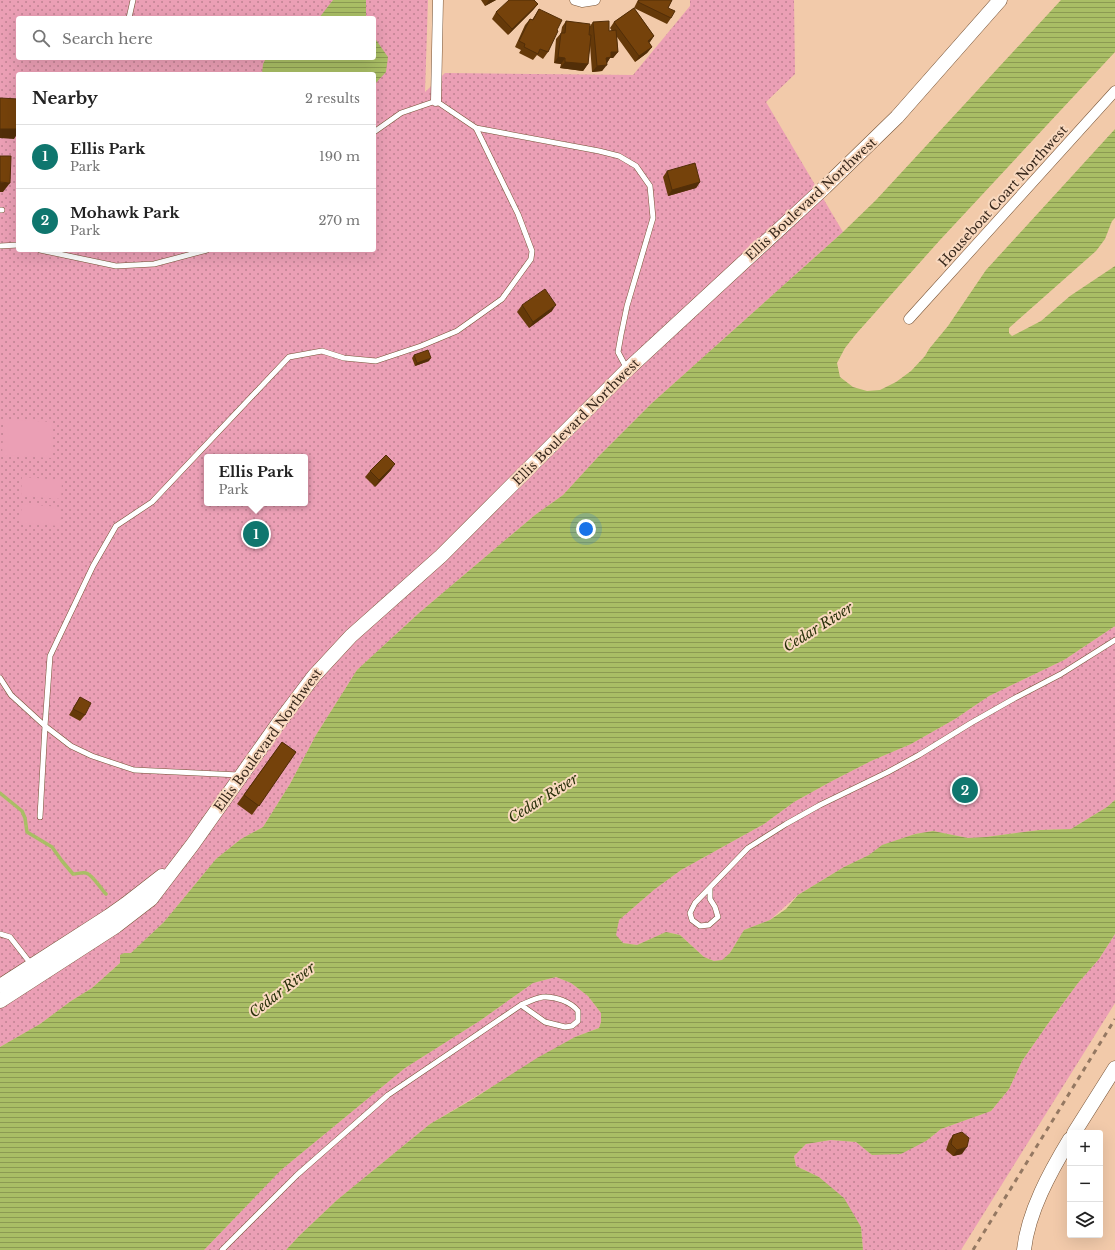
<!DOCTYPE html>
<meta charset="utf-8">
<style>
body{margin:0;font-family:"Libre Baskerville",serif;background:#f2f2f2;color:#222}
.controls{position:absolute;right:12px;bottom:12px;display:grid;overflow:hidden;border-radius:4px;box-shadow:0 4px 16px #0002}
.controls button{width:36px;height:36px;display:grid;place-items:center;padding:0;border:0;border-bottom:1px solid #e0e0e0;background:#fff;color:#222;font:20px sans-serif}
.you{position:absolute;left:586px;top:529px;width:14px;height:14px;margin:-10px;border:3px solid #fff;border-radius:50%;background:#1a73e8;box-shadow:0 0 0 6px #1a73e833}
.badge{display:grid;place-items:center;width:26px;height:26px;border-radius:50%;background:#0f766e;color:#fff;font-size:13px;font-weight:700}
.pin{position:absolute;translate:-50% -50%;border:2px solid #fff;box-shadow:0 1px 4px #0006}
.popup{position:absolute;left:204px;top:454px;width:104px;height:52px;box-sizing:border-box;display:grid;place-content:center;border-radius:4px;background:#fff;filter:drop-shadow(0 1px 3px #0005);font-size:13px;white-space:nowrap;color:#767676}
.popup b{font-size:15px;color:#222}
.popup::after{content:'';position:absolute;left:50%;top:100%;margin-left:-8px;border:8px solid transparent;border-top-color:#fff}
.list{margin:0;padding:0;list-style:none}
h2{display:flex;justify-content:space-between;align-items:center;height:52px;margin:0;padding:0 16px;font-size:17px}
h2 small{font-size:13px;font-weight:400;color:#767676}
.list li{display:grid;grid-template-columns:26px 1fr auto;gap:12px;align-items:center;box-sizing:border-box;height:64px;padding:0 16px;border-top:1px solid #e0e0e0}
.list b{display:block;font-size:15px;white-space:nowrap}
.list p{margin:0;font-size:13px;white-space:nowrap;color:#767676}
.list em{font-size:13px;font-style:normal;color:#767676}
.icon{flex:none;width:22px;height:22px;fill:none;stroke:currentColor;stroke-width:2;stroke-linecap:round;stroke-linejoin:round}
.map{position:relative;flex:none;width:1115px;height:1250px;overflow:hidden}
.search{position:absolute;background:#fff;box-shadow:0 4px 16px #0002;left:16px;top:16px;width:360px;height:44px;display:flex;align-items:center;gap:10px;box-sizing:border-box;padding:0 14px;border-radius:4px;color:#767676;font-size:15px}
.panel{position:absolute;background:#fff;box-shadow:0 4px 16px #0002;left:16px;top:72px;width:360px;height:180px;border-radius:4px}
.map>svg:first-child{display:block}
.grass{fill:url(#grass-dots);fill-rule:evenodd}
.pitch{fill:#eb9fb5}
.water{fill:url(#water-rules)}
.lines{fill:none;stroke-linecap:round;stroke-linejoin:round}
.stream{stroke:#a9be65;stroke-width:3.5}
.lane-casing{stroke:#765336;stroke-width:6}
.street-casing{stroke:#765336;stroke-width:11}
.secondary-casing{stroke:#765336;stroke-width:15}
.lane{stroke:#fff;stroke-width:5}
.street{stroke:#fff;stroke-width:10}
.secondary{stroke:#fff;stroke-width:14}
.rail{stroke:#947862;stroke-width:3;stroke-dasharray:5 5;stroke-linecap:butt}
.wall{fill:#653909}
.shaded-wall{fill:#522e08}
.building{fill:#75420b;stroke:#522e08}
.labels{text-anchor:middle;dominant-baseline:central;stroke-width:4;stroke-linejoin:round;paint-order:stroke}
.street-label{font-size:13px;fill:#38281c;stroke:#f9d9bf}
.water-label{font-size:14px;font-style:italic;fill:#283009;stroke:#f9d9bf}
</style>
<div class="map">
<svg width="1115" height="1250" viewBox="0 0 1115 1250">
<defs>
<pattern id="grass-dots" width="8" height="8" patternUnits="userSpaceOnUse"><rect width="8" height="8" fill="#eb9fb5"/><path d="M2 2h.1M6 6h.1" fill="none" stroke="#bf8292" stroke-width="1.8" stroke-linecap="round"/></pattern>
<pattern id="water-rules" width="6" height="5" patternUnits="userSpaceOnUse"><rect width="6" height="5" fill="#a9be65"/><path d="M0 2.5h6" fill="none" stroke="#8b9a52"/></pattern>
</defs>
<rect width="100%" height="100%" fill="#f2caaa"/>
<g class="grass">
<path d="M0,0h428l-3,92 20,-19 188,2 57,-69v-6h104l1,74 -29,28 77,130 -191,171 -55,55 -34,37 -28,20 -116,98 -62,57 -41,65 -26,49 -27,43 -22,12 -25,20 -52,63 -33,31h-7l-4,10 -28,25 -21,13 -31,23 -40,23zM18,18h356v40h-356zM18,74h356v176h-356zM207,457h98v46h-98z"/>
<path d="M1115,626v174l-8,7 -36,22 -31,1 -54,7 -18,1 -35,-7 -18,3 -32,11 -14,10 -25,12 -46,28 -28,25 -26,10 -14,23 -7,7 -9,1 -10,-4 -24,-22 -14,-3 -29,13 -14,-2 -8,-8 4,-15 36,-31 26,-19 83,-46 30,-22 38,-21 39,-20 40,-17 44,-25 34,-23 75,-36z"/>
<path d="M1115,934v69l-154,247h-98l-2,-23 -42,-50 -23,-11 -2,-10 12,-12 25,-4 25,2 16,13 54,-14 15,-12 50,-18 18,-22 13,-28 25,-36 31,-42 21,-24z"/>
<path d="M556,977l15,6 17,13 13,17v9l-2,6 -24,9 -145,87 -93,76 -38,36 -13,14h-82l77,-80 124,-102 76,-48 52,-37z"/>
</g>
<g class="pitch">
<path d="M4,419l49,3 -1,36 -50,-3z"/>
<path d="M22,477l40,3 -1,19 -40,-3z"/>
<path d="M22,504l39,3 -1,19 -40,-3z"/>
</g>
<g class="water">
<path d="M333,0h33v18h-47z"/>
<path d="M1061,0h54v52l-175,188 -84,94 -11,14 -8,15 3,14 13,10 14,4 13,-1 16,-8 15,-11 14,-15 4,-7 19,-23 38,-56 129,-141v89l-3,3 -7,18 -9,12 -87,77v5l3,3 29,-15 29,-25 45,-30v360l-51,34 -75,36 -34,23 -44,25 -40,17 -39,20 -38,21 -30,22 -83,46 -26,19 -36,31 -3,15 7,8 14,2 29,-13 14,3 24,22 10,4 8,-1 8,-7 14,-23 26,-10 16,-11 12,-14 46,-28 25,-12 13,-10 33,-11 18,-3 35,7 18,-1 54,-7 31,-1 36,-22 8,-7v134l-16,25 -21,24 -31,42 -25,36 -13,28 -18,22 -50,18 -15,12 -25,13 -29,1 -16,-13 -25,-2 -25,4 -12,12 2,10 23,11 25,21 17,29 2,23h-577l13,-14 38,-36 93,-76 43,-25 64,-41 38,-21 24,-9 2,-6v-9l-13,-17 -17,-13 -15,-6 -23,6 -52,37 -76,48 -124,102 -77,80h-204v-203l40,-23 31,-23 21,-13 28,-25v-8l4,-2h7l33,-31 52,-63 25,-20 22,-12 27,-43 26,-49 41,-65 62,-57 116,-98 28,-20 34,-37 55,-55 191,-171 33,-32z"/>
<path d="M374,37l14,20 -2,15 -12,13v-11h-112l1,-10 3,-6h108z"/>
</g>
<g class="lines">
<path class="stream" d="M0,793l22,18 3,7 2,14 25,15 10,14 11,13c4,0 9,-2 13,-1 6,1 15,16 20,21"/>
<defs>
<g id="lane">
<path d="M129,18l4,-18"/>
<path d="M374,132l27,-19 35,-12 40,27 123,23 20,5 17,10 14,20 3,32 -26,88 -6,29 -3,17 9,17"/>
<path d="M0,210h2"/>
<path d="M0,246l18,-1"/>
<path d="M40,250l76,16 38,-2 53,-14"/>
<path d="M0,678l11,17 34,31 -5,91"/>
<path d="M239,775l-105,-5 -42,-14 -21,-10 -26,-20 5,-70 43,-90 23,-40 36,-24 137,-145 33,-6 22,7 32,3 45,-15 36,-15 45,-32 29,-40 1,-8 -14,-37 -42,-86"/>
<path d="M710,888v11l5,8 3,10 -9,8 -9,1 -8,-6 -2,-7 5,-10 53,-55 38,-24 34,-19 68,-33 31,-17 52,-32 44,-25 46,-24 54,-34"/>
<path d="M0,934l10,3 21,27"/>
<path d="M222,1250l75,-75 91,-80 133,-90c7,-3 14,-7 22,-8 12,-1 28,5 35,14v10l-6,5 -7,1 -20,-5 -24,-17"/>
</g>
<g id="street">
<path d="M575,0l7,2 13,-2"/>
<path d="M436,101l2,-101"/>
<path d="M909,319l206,-228"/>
</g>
<g id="secondary">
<path d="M0,986l109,-70 17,-12 36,-28"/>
<path d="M0,1001l116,-75 35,-27 42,-55 84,-119 37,-49 37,-40 90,-80 186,-186 198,-183 72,-70 103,-117"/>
<path d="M1074,1133l41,-65"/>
<path d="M1024,1250c4,-38 26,-78 46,-111"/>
</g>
</defs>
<use href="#lane" class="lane-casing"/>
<use href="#street" class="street-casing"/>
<use href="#secondary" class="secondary-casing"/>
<use href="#lane" class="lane"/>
<use href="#street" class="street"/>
<use href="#secondary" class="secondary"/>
<path class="rail" d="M973,1250l142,-231"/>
</g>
<g class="wall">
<path d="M481,0h15l-11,6z"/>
<path d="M638,0h34l-4,8 3,10 -4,6 -33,-16 20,28 -5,7 3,4 -5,6 -12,9 -18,-25 1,15 -5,6h-3l-8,13 -10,1 -2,-27 -2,19 -5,7 -23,-3 1,-4 -7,-1 2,-24 5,-6 1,-6 4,-6 24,5 3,-4 16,9h3l-2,-3 4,-6 20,-14z"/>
<path d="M538,4l-5,6 -25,25 -16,-16 4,-7z"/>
<path d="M539,9l18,21 -9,22 -5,7 -6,-4 -4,5 -14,-7 2,-3 -6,-3 10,-22 5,-6 2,1z"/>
<path d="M667,171l33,11 -4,6 -28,8 -5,-19z"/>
<path d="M522,305l30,6 -23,17 -12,-16z"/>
<path d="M414,355l15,6 -14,5 -3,-8z"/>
<path d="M391,470l-16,17 -10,-10 5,-6z"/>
<path d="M80,697l5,18 -5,6 -11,-6z"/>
<path d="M282,742l14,10 -44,63 -15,-11z"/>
<path d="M953,1135l9,19 -9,2 -7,-6 3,-9z"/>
</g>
<g class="shaded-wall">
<path d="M489,0h7l-11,6z"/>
<path d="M538,4l-5,6 -25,25 4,-6z"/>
<path d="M654,36l-4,6 -7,5 5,-6z"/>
<path d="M652,47l-5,6 -12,9 4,-6z"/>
<path d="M611,52h7l-5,6h-3l-3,5 -1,-5z"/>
<path d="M558,57l7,1 -4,6 -7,-1z"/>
<path d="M565,62l23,2 -5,7 -23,-3z"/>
<path d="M607,65l-5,6 -10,1 5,-6z"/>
<path d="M0,129h18v4l-4,6 -14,-1z"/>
<path d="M0,182l10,1 -7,9h-3z"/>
<path d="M700,182l-4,6 -28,8 4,-6z"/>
<path d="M556,305l-4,6 -23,17 4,-6z"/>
<path d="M431,358l-2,3 -14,5 2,-3z"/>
<path d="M395,464l-4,6 -16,17 4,-7z"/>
<path d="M967,1147l-5,7 -9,2 4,-6z"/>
</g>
<g class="building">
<path d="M509,0h25l4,4 -26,25 -16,-17z"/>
<path d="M639,0h33l-4,8 7,3 -4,7 -33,-16z"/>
<path d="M634,8l20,28 -6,5 4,6 -13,9 -25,-34z"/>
<path d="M539,9l23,11 -5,10 1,1 -10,21 -8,-3 -2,5 -14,-7 1,-3 -6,-3 11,-22 3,1z"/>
<path d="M566,21l24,3 -1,11h2l-3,29 -23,-2v-4l-7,-1 3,-24h4z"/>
<path d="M609,21v10l7,-1 2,22h-7v5l-5,1 1,7 -10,1 -4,-44z"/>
<path d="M0,98l18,1v30h-18z"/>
<path d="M0,156h11l-1,27 -10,-1z"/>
<path d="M695,163l5,19 -28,8 -5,-19z"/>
<path d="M545,289l11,16 -23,17 -11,-17z"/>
<path d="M428,350l3,8 -14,5 -3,-8z"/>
<path d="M386,455l9,9 -16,16 -9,-9z"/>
<path d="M80,697l11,6 -6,12 -12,-6z"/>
<path d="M282,742l14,10 -37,54 -15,-11z"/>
<path d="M962,1132l7,6 -2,9 -10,3 -6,-6 2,-9z"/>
</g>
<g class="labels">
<g class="street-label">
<text transform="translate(1003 196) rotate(-48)">Houseboat Coart Northwest</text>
<text transform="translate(811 199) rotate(-43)">Ellis Boulevard Northwest</text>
<text transform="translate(576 422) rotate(-45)">Ellis Boulevard Northwest</text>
<text transform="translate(268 740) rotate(-54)">Ellis Boulevard Northwest</text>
</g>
<g class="water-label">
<text transform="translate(818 627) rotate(-32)">Cedar River</text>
<text transform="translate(543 798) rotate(-32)">Cedar River</text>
<text transform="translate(282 990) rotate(-38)">Cedar River</text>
</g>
</g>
</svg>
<div class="controls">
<button>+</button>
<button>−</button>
<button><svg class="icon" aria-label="layers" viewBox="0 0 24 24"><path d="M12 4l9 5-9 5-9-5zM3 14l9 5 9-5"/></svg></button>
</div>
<div class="you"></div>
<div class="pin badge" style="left:256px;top:534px">1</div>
<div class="popup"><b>Ellis Park</b>Park</div>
<div class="pin badge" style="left:965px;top:790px">2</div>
<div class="search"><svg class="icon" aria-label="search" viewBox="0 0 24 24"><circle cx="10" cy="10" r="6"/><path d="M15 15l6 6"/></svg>Search here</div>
<section class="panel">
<h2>Nearby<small>2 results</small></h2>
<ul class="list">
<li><span class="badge">1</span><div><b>Ellis Park</b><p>Park</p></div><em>190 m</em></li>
<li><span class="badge">2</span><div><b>Mohawk Park</b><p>Park</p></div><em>270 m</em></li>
</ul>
</section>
</div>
